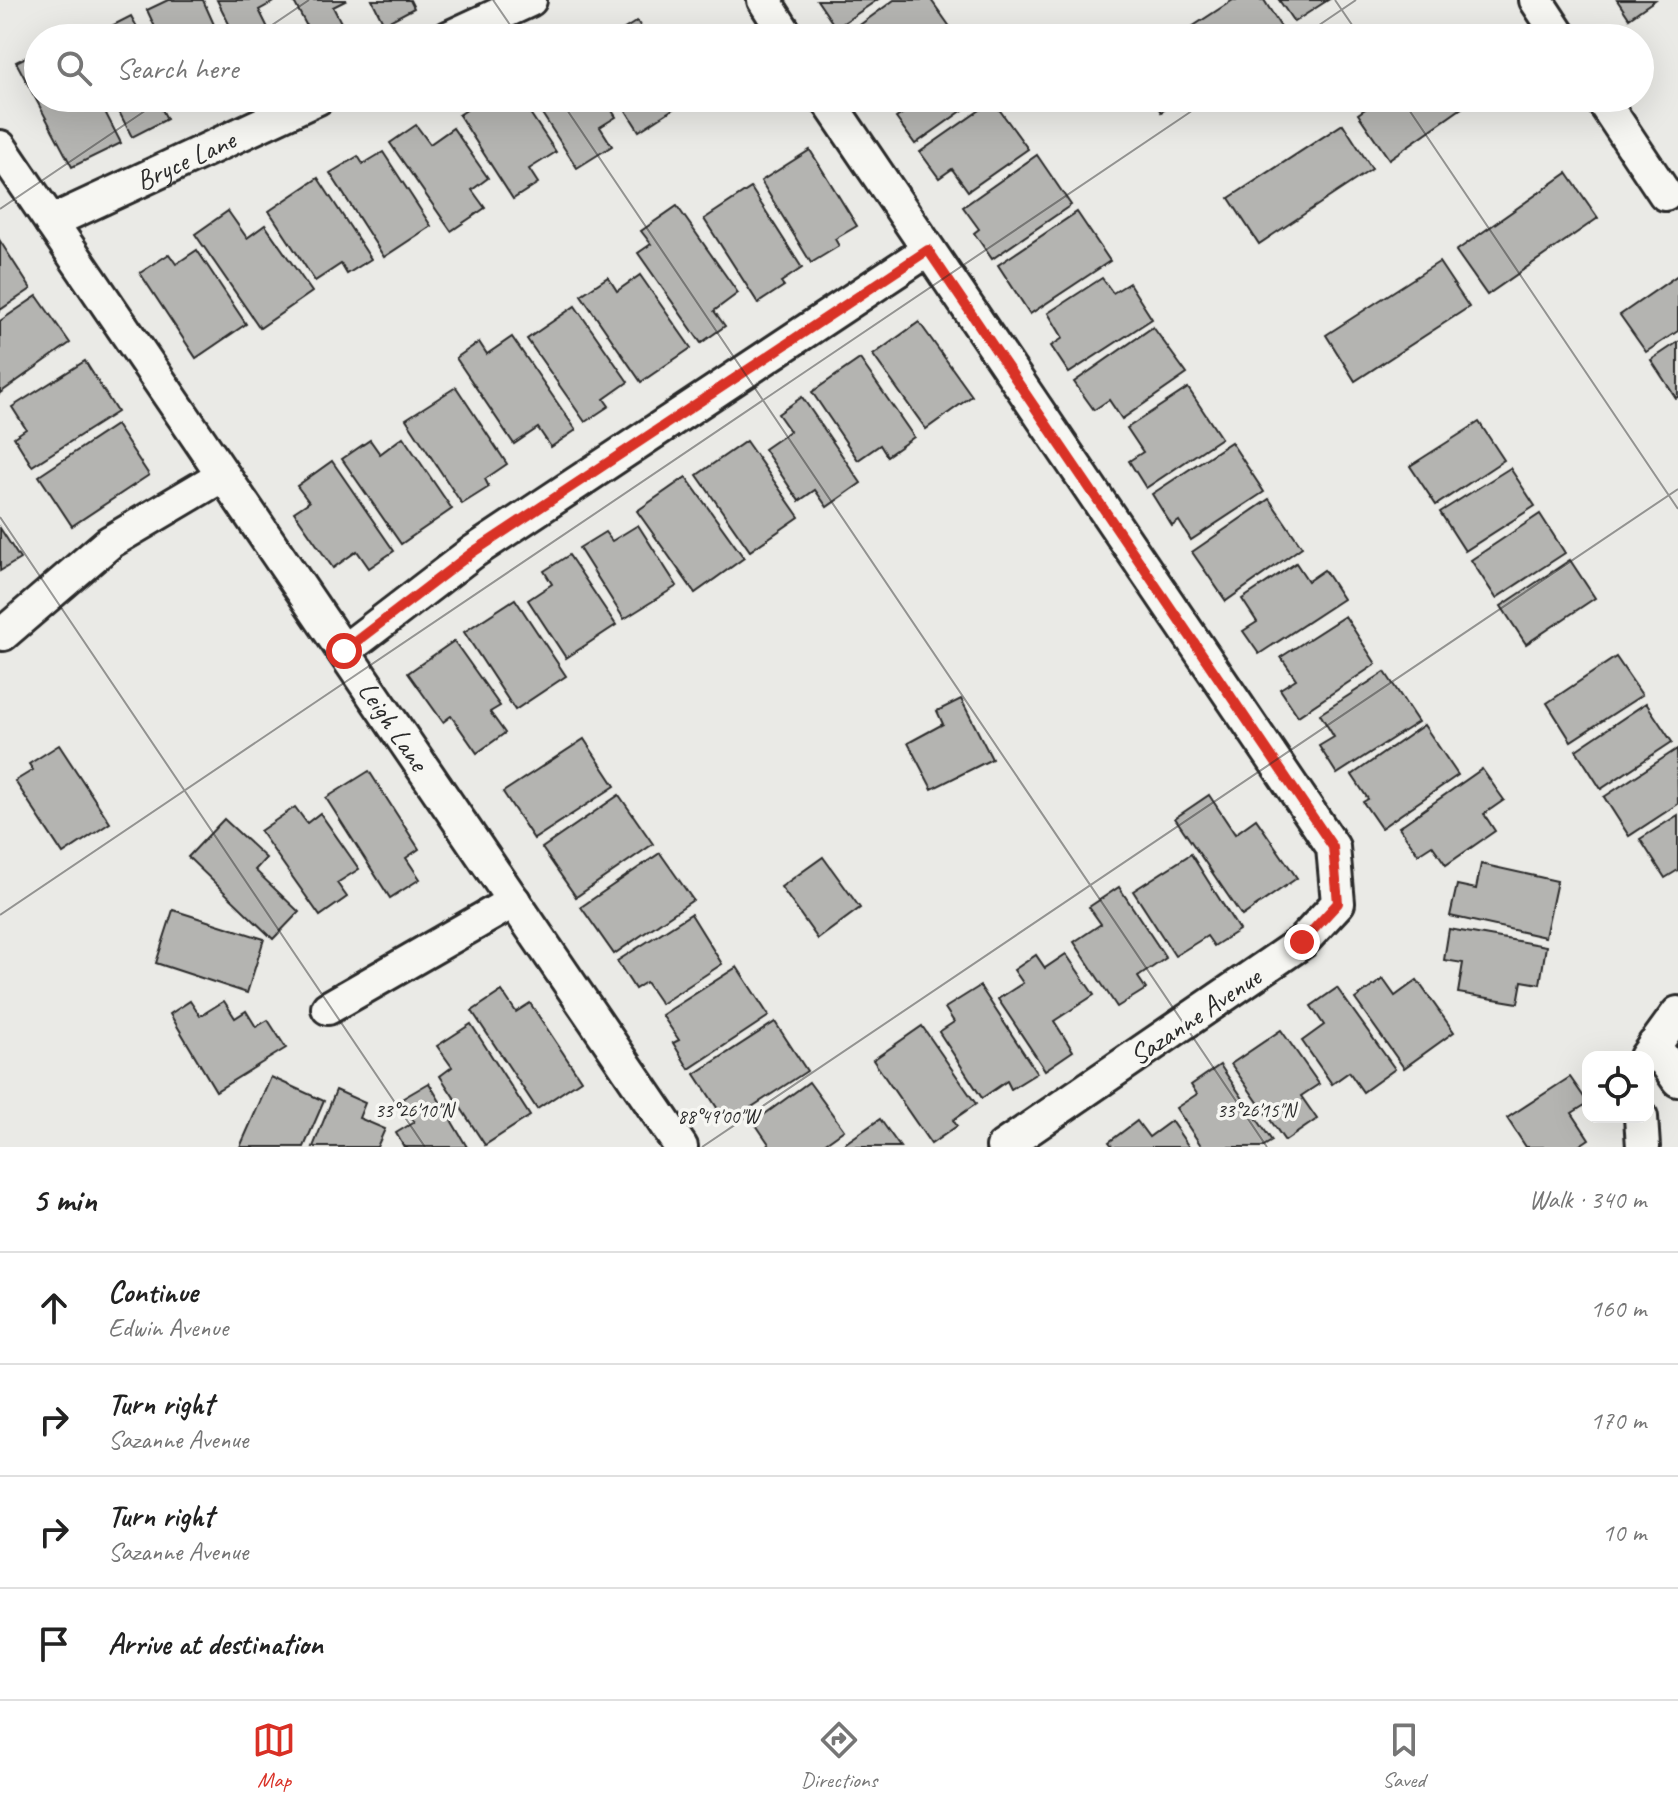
<!DOCTYPE html>
<meta charset="utf-8">
<style>
body{margin:0;font-family:Caveat,sans-serif;background:#f2f2f2;color:#222}
.controls{position:absolute;right:24px;bottom:24px;display:grid;overflow:hidden;border-radius:16px;box-shadow:0 8px 32px #0002}
.controls button{width:72px;height:72px;display:grid;place-items:center;padding:0;border:0;border-bottom:2px solid #e0e0e0;background:#fff;color:#222;font:40px sans-serif}
.stop{position:absolute;width:24px;height:24px;margin:-18px;border:6px solid #d93025;border-radius:50%;background:#fff}
.stop.end{background:#d93025;border-color:#fff;box-shadow:0 2px 8px #0008}
.list{margin:0;padding:0;list-style:none}
h2{display:flex;justify-content:space-between;align-items:center;height:104px;margin:0;padding:0 32px;font-size:34px}
h2 small{font-size:26px;font-weight:400;color:#767676}
.list li{display:grid;grid-template-columns:52px 1fr auto;gap:24px;align-items:center;box-sizing:border-box;height:112px;padding:0 32px;border-top:2px solid #e0e0e0}
.list b{display:block;font-size:30px;white-space:nowrap}
.list p{margin:0;font-size:26px;white-space:nowrap;color:#767676}
.list em{font-size:26px;font-style:normal;color:#767676}
.icon{flex:none;width:44px;height:44px;fill:none;stroke:currentColor;stroke-width:2;stroke-linecap:round;stroke-linejoin:round}
.map{position:relative;flex:none;width:1678px;height:1147px;overflow:hidden}
.search{position:absolute;background:#fff;box-shadow:0 8px 32px #0002;left:24px;right:24px;top:24px;height:88px;display:flex;align-items:center;gap:20px;box-sizing:border-box;padding:0 28px;border-radius:44px;color:#767676;font-size:30px}
.sheet{height:552px;background:#fff}
nav{display:flex;justify-content:space-around;align-items:center;box-sizing:border-box;height:112px;border-top:2px solid #e0e0e0;background:#fff;font-size:22px;color:#767676}
nav a{display:grid;justify-items:center;gap:4px}
nav .on{color:#d93025}
.map>svg:first-child{display:block}
.building{fill:#b4b4b1;stroke:#2b2b2b;stroke-width:2}
.lines{fill:none;stroke-linecap:round;stroke-linejoin:round}
.minor-casing{stroke:#2b2b2b;stroke-width:38}
.minor{stroke:#f6f6f2;stroke-width:32}
.route{stroke:#d93025;stroke-width:10}
.ticks{fill:none;stroke:#2b2b2b;stroke-width:2;stroke-opacity:0.45}
.labels{text-anchor:middle;dominant-baseline:central;stroke-width:7;stroke-linejoin:round;paint-order:stroke}
.street-label{font-size:28px;fill:#2b2b2b;stroke:#f6f6f2}
.ticks-label{font-size:20px;text-anchor:middle;fill:#2b2b2b;stroke:#f6f6f2;stroke-width:7;stroke-linejoin:round;paint-order:stroke}
</style>
<div class="map">
<svg width="1678" height="1147" viewBox="0 0 1678 1147">
<rect width="100%" height="100%" fill="#eaeae6"/>
<filter id="ink" filterUnits="userSpaceOnUse"><feTurbulence type="fractalNoise" baseFrequency=".0125" numOctaves="2"/><feDisplacementMap in="SourceGraphic" scale="16" xChannelSelector="R" yChannelSelector="G"/><feConvolveMatrix kernelMatrix="1 2 1 2 8 2 1 2 1" color-interpolation-filters="sRGB"/></filter>
<g filter="url(#ink)">
<g class="building">
<path d="M168,0h35l17,38h-60l-13,-28z"/>
<path d="M217,0h60l-18,10 14,28h-37z"/>
<path d="M293,0h54l-14,7 15,29 -35,2z"/>
<path d="M372,0h38l4,8 -30,16z"/>
<path d="M817,0h60l-41,28z"/>
<path d="M894,0h37l22,31 -10,7h-101z"/>
<path d="M1233,0h31l20,32 -9,6h-100z"/>
<path d="M1279,0h49l-34,22z"/>
<path d="M1617,0h38l-26,18z"/>
<path d="M131,16l12,22h-55z"/>
<path d="M637,21l11,17h-38z"/>
<path d="M38,51v47h60l23,45 -49,24 -56,-105z"/>
<path d="M112,98h44l11,21 -35,18z"/>
<path d="M485,98h35l36,54 -27,17 9,14 -25,16 -54,-84z"/>
<path d="M532,98h72l12,19 -16,10 12,19 -35,22z"/>
<path d="M618,98h68l1,2 -48,31z"/>
<path d="M904,98h76l-65,46 -19,-26 15,-10z"/>
<path d="M1152,98h30l-21,14z"/>
<path d="M1381,98h95l-87,61 -31,-45z"/>
<path d="M993,101l35,48 -60,42 -16,-22 -13,9 -19,-26z"/>
<path d="M1343,124l29,45 -113,75 -30,-46z"/>
<path d="M416,125l14,19 23,-16 35,50 -16,12 13,18 -34,23 -61,-88z"/>
<path d="M810,150l47,76 -22,13 4,7 -28,17 -50,-82z"/>
<path d="M383,152l48,74 -47,31 -54,-84 28,-17 5,8z"/>
<path d="M1037,155l34,50 -79,54 -18,-26 5,-4 -16,-22z"/>
<path d="M1567,173l31,45 -111,77 -31,-44z"/>
<path d="M318,178l53,81 -24,15 -6,-10 -26,17 -46,-70z"/>
<path d="M751,188l51,80 -21,14 3,4 -26,17 -54,-84z"/>
<path d="M677,206l61,87 -24,18 11,15 -24,17 -63,-90 13,-9 -10,-13z"/>
<path d="M228,211l19,27 18,-13 47,67 -52,36 -65,-94z"/>
<path d="M1077,212l33,49 -80,53 -32,-49z"/>
<path d="M0,241l31,48 -31,21z"/>
<path d="M197,250l49,74 -50,34 -56,-85 29,-19 7,10z"/>
<path d="M1439,262l30,45 -114,74 -29,-46z"/>
<path d="M640,275l51,73 -50,34 -60,-87 27,-18 9,14z"/>
<path d="M1678,275v56l-32,21 -26,-37z"/>
<path d="M1102,278l11,15 16,-10 23,36 -83,54 -18,-27 12,-8 -15,-25z"/>
<path d="M37,296l33,47 -70,50v-72z"/>
<path d="M575,306l53,76 -24,17 5,7 -24,16 -58,-83z"/>
<path d="M919,322l53,74 -46,33 -53,-74z"/>
<path d="M1153,327l34,47 -65,45 -13,-19 -15,10 -20,-28z"/>
<path d="M512,337l64,93 -25,17 -13,-19 -24,16 -58,-86 23,-16 8,12z"/>
<path d="M1678,342v55l-2,1 -25,-38z"/>
<path d="M860,359l54,78 -27,19 -7,-11 -22,15 -46,-68z"/>
<path d="M85,361l32,51 -85,54 -18,-29 12,-8 -14,-22z"/>
<path d="M456,387l51,77 -22,15 4,8 -27,17 -56,-85z"/>
<path d="M1188,388l33,50 -75,50 -17,-27 14,-9 -16,-24z"/>
<path d="M802,397l59,86 -34,24 -12,-17 -16,11 -35,-52 26,-18 -12,-17z"/>
<path d="M1479,422l25,38 -68,45 -26,-39z"/>
<path d="M116,425l33,50 -77,51 -33,-50z"/>
<path d="M403,437l49,72 -51,35 -59,-85 28,-19 10,14z"/>
<path d="M746,441l53,76 -49,34 -53,-76z"/>
<path d="M1231,442l33,50 -73,48 -12,-19 -7,5 -20,-32z"/>
<path d="M332,461l62,90 -25,17 -12,-17 -24,17 -39,-56 15,-10 -12,-16z"/>
<path d="M1510,468l25,38 -70,45 -25,-39z"/>
<path d="M686,477l58,81 -49,35 -58,-82z"/>
<path d="M1269,499l33,48 -76,54 -34,-49z"/>
<path d="M1540,514l25,39 -69,45 -25,-38z"/>
<path d="M638,525l39,61 -53,33 -45,-71 26,-16 7,9z"/>
<path d="M0,528l20,31 -20,12z"/>
<path d="M569,555l47,70 -50,33 -38,-58 24,-16 -8,-13z"/>
<path d="M1570,560l25,38 -69,46 -25,-38z"/>
<path d="M1296,563l12,18 16,-11 19,29 -84,55 -16,-23 14,-9 -15,-23z"/>
<path d="M515,599l51,77 -51,34 -51,-78z"/>
<path d="M1345,616l31,48 -78,52 -18,-27 16,-10 -15,-22z"/>
<path d="M454,641l46,65 -10,6 15,21 -28,20 -26,-37 -8,6 -35,-49z"/>
<path d="M1616,657l26,38 -71,46 -24,-38z"/>
<path d="M1385,672l33,50 -81,52 -18,-28 15,-9 -14,-23z"/>
<path d="M961,699l31,60 -60,30 -24,-46 35,-19 -6,-13z"/>
<path d="M1646,703l26,39 -71,47 -25,-39z"/>
<path d="M1424,725l34,50 -77,53 -18,-26 5,-3 -16,-24z"/>
<path d="M584,739l31,47 -81,53 -31,-47z"/>
<path d="M59,745l51,78 -47,31 -48,-73 18,-11 -4,-6z"/>
<path d="M1677,749l1,55 -49,32 -25,-39z"/>
<path d="M1482,769l22,31 -20,14 11,17 -49,34 -14,-20 -14,9 -19,-27z"/>
<path d="M369,771l50,78 -13,9 14,21 -30,19 -64,-100z"/>
<path d="M619,795l34,49 -77,53 -34,-49z"/>
<path d="M1209,795l26,39 21,-15 41,59 -55,38 -67,-98z"/>
<path d="M295,807l12,16 13,-10 39,56 -22,14 10,14 -27,19 -60,-85z"/>
<path d="M1678,815v55l-13,8 -25,-39z"/>
<path d="M224,819l42,39 -11,12 44,42 -26,27 -85,-82z"/>
<path d="M660,853l33,47 -79,54 -33,-47z"/>
<path d="M1191,854l48,76 -25,16 -7,-10 -32,20 -42,-65z"/>
<path d="M823,857l37,51 -42,31 -37,-52z"/>
<path d="M1481,864l76,17 -12,56 -95,-21 7,-31 19,4z"/>
<path d="M1119,887l47,71 -28,19 8,12 -29,18 -43,-65 27,-18 -12,-17z"/>
<path d="M173,910l91,29 -17,54 -91,-30z"/>
<path d="M691,914l31,50 -61,40 -15,-22 -11,7 -18,-28z"/>
<path d="M1449,929l97,17 -6,38 -18,-3 -4,22 -60,-10 5,-30 -19,-3z"/>
<path d="M1066,954l28,41 -40,26 19,30 -28,19 -47,-71 25,-16 -9,-13 22,-15 9,13z"/>
<path d="M737,967l32,49 -80,53 -16,-26 6,-3 -17,-25z"/>
<path d="M1383,979l12,17 22,-16 37,52 -50,36 -49,-69z"/>
<path d="M980,986l57,87 -26,16 -4,-8 -25,17 -43,-66 15,-10 -9,-14z"/>
<path d="M1337,988l58,81 -32,23 -14,-20 -17,12 -30,-43 22,-16 -13,-19z"/>
<path d="M502,991l14,21 14,-9 51,77 -44,29 -65,-98z"/>
<path d="M190,1001l10,15 24,-15 11,17 11,-7 10,16 12,-7 18,28 -70,43 -46,-77z"/>
<path d="M775,1022l32,49 -80,52 -32,-49z"/>
<path d="M471,1024l59,92 -45,29 -45,-69 12,-9 -15,-21z"/>
<path d="M922,1026l54,78 -23,16 4,6 -26,18 -58,-84z"/>
<path d="M1281,1030l38,54 -18,12 16,23 -32,22 -54,-77z"/>
<path d="M1220,1065l52,76 -10,6h-60l-26,-39 21,-14 -6,-9z"/>
<path d="M271,1077l53,24 -20,46h-64z"/>
<path d="M1570,1077l18,26 -16,10 17,26 -12,8h-51l-19,-29z"/>
<path d="M809,1082l35,48 -24,17h-55l4,-3 -15,-22z"/>
<path d="M429,1083l38,64h-63l-8,-14 18,-11 -14,-22z"/>
<path d="M336,1090l29,13 -6,15 26,11 -8,18h-64z"/>
<path d="M880,1119l20,28h-60z"/>
<path d="M1137,1121l12,16 22,-16 18,26h-76l-4,-5z"/>
</g>
<g class="lines">
<defs>
<g id="minor">
<path d="M764,0l24,38"/>
<path d="M1536,0l25,38"/>
<path d="M448,38l82,-38"/>
<path d="M826,98l507,749 5,56 -36,39 -299,205"/>
<path d="M1601,98l64,96"/>
<path id="s1" d="M0,147l681,1000"/>
<path id="s2" d="M51,222l267,-124"/>
<path d="M3,634l107,-92 113,-67"/>
<path d="M344,651l129,-99 455,-302"/>
<path d="M328,1008l186,-107"/>
<path d="M1654,1045l24,35"/>
<path d="M1646,1057l32,-44"/>
<path d="M1641,1117l2,30"/>
</g>
</defs>
<use href="#minor" class="minor-casing"/>
<use href="#minor" class="minor"/>
</g>
</g>
<g class="lines" filter="url(#ink)">
<path class="route" d="M344,651l129,-99 455,-302 405,597 5,56 -36,39"/>
</g>
<path class="ticks" d="M493,0l26,38M1335,0l26,38M253,38l56,-38M1300,38l56,-38M559,98l708,1049M1401,98l277,411M0,209l164,-111M0,517l425,630M0,915l1211,-817M702,1147l976,-658"/>
<g class="labels">
<g class="street-label">
<text stroke="none"><textPath href="#s2" startOffset="148">Bryce Lane</textPath></text>
<text stroke="none"><textPath href="#s1" startOffset="700">Leigh Lane</textPath></text>
<text transform="translate(1195 1016) rotate(-34)">Sazanne Avenue</text>
</g>
</g>
<g class="ticks-label">
<text x="414" y="1117">33°26'10"N</text>
<text x="1256" y="1117">33°26'15"N</text>
<text x="718" y="1123">88°49'00"W</text>
</g>
</svg>
<div class="controls">
<button><svg class="icon" aria-label="locate" viewBox="0 0 24 24"><circle cx="12" cy="12" r="6"/><path d="M12 2v4M12 18v4M2 12h4M18 12h4"/></svg></button>
</div>
<div class="stop" style="left:344px;top:651px"></div>
<div class="stop end" style="left:1302px;top:942px"></div>
<div class="search"><svg class="icon" aria-label="search" viewBox="0 0 24 24"><circle cx="10" cy="10" r="6"/><path d="M15 15l6 6"/></svg>Search here</div>
</div>
<section class="sheet">
<h2>5 min<small>Walk · 340 m</small></h2>
<ul class="list">
<li><svg class="icon" aria-label="ahead" viewBox="0 0 24 24"><path d="M12 20V5M6 11l6-6 6 6"/></svg><div><b>Continue</b><p>Edwin Avenue</p></div><em>160 m</em></li>
<li><svg class="icon" aria-label="right" viewBox="0 0 24 24"><path d="M7 20v-9h11M14 6l5 5-5 5"/></svg><div><b>Turn right</b><p>Sazanne Avenue</p></div><em>170 m</em></li>
<li><svg class="icon" aria-label="right" viewBox="0 0 24 24"><path d="M7 20v-9h11M14 6l5 5-5 5"/></svg><div><b>Turn right</b><p>Sazanne Avenue</p></div><em>10 m</em></li>
<li><svg class="icon" aria-label="arrive" viewBox="0 0 24 24"><path d="M6 21V4h12l-3 4 3 4H6"/></svg><div><b>Arrive at destination</b></div></li>
</ul>
</section>
<nav>
<a class="on"><svg class="icon" aria-label="map" viewBox="0 0 24 24"><path d="M3 6l6-2 6 2 6-2v14l-6 2-6-2-6 2zM9 4v14M15 6v14"/></svg>Map</a>
<a><svg class="icon" aria-label="directions" viewBox="0 0 24 24"><path d="M12 3l9 9-9 9-9-9zM9 14v-3h6M13 9l2 2-2 2"/></svg>Directions</a>
<a><svg class="icon" aria-label="saved" viewBox="0 0 24 24"><path d="M7 4h10v16l-5-4-5 4z"/></svg>Saved</a>
</nav>
